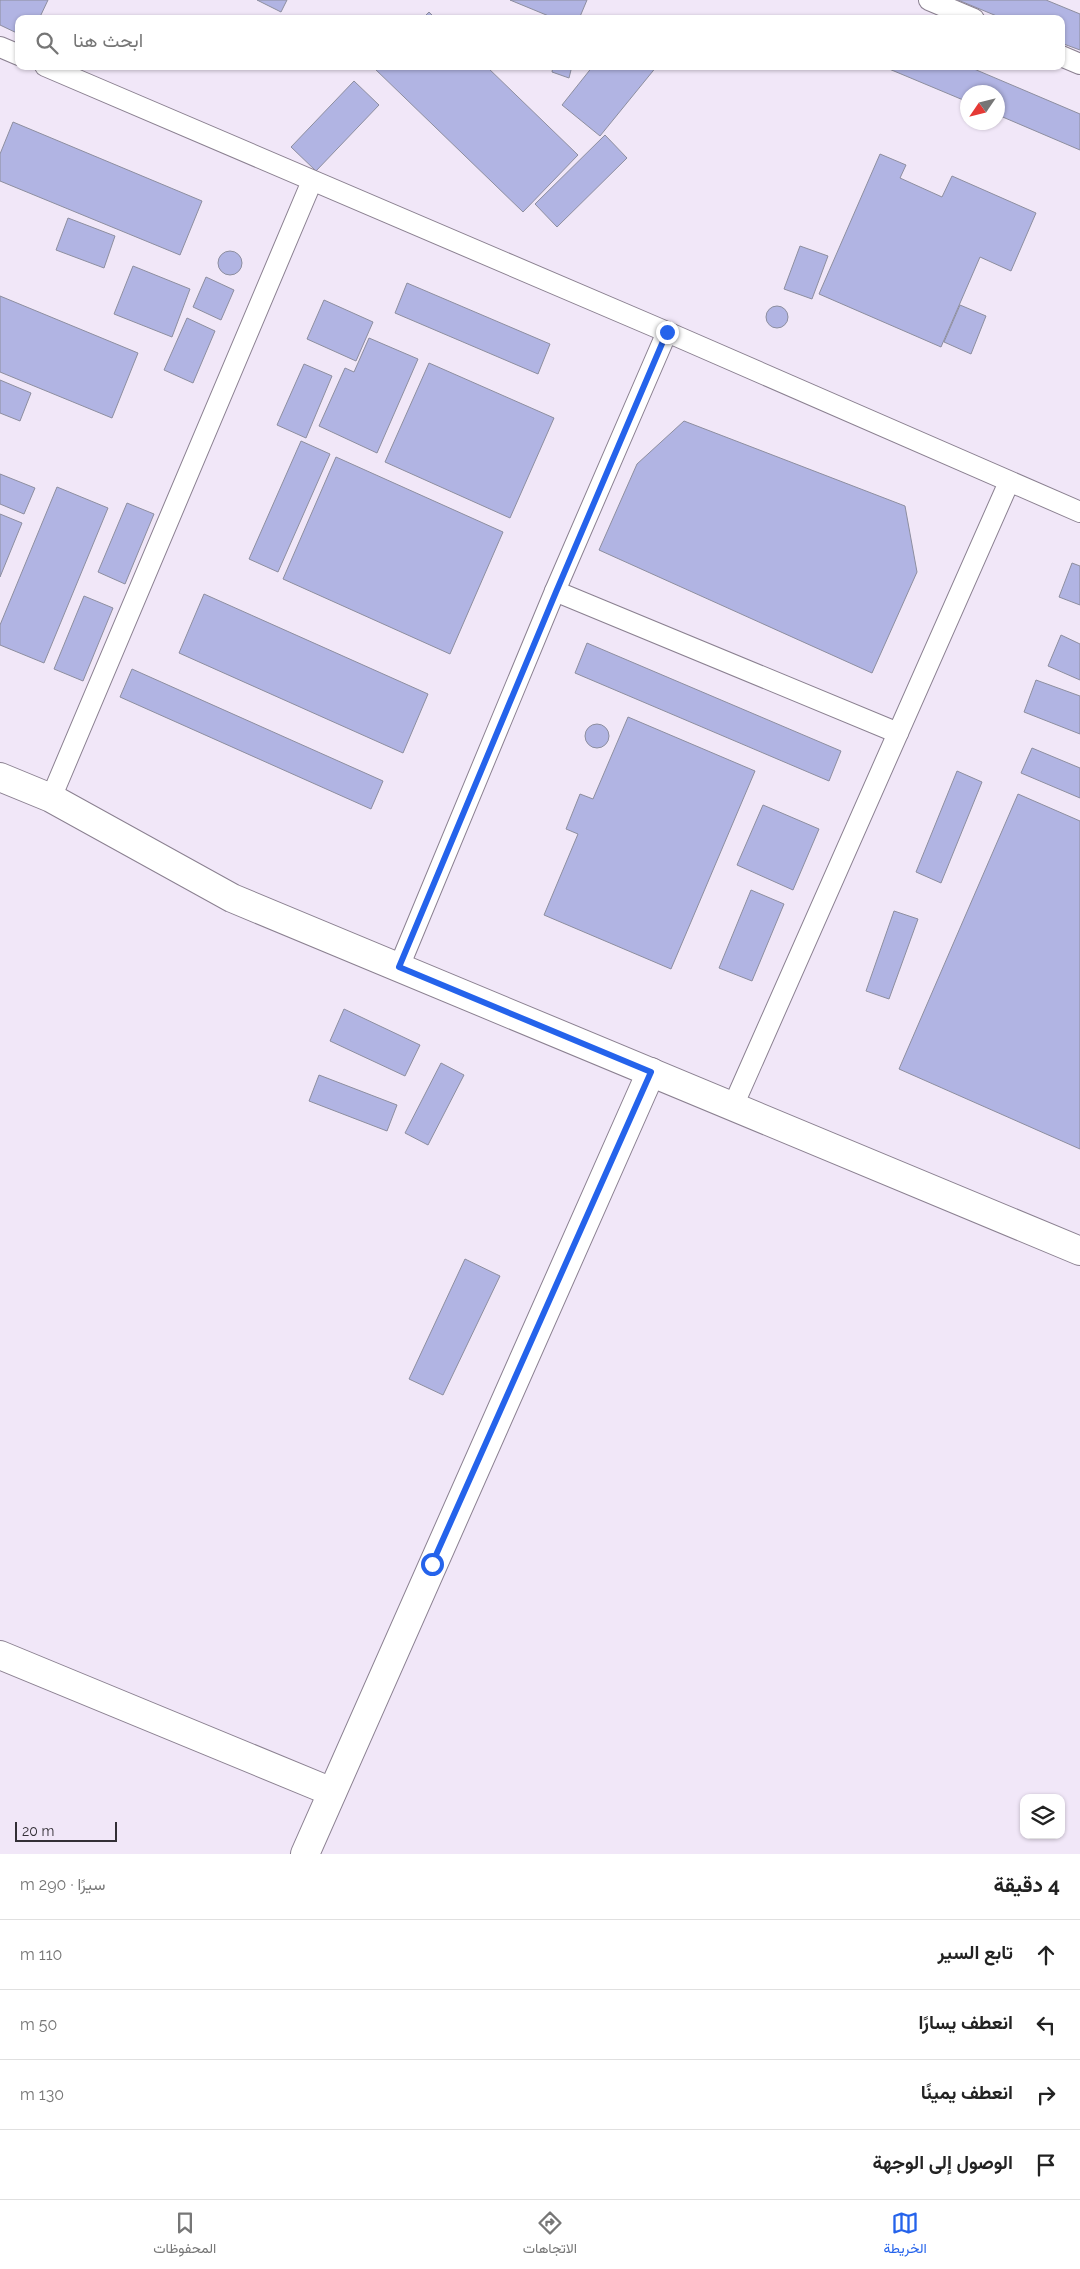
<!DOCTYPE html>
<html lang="ar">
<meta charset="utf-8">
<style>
body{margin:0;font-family:Raleway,Vazirmatn,sans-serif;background:#f2f2f2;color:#222;direction:rtl}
.controls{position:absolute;right:15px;bottom:15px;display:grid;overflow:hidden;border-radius:10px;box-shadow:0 1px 4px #0004}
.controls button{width:45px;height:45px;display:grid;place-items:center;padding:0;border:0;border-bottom:1px solid #e0e0e0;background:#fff;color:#222;font:25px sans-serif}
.compass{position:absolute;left:960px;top:85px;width:45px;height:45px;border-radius:50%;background:#fff;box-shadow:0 1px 4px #0004;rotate:235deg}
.scale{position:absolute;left:15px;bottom:12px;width:102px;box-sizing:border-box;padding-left:5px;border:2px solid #332f36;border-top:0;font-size:14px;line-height:18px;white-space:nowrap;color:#332f36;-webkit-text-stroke:4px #f1e7f8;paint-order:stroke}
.stop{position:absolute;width:15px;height:15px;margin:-11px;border:4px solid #2563eb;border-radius:50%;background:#fff}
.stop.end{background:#2563eb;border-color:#fff;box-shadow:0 1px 5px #0008}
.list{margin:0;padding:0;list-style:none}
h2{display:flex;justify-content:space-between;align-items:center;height:65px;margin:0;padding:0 20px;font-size:21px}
h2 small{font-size:16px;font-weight:400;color:#767676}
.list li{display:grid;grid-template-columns:32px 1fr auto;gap:15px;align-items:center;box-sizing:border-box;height:70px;padding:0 20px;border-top:1px solid #e0e0e0}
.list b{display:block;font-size:19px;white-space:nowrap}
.list em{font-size:16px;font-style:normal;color:#767676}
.icon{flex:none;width:28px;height:28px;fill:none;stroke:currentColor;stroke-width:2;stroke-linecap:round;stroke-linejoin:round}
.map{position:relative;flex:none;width:1080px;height:1854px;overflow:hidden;direction:ltr}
.search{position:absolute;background:#fff;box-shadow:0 1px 4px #0004;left:15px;right:15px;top:15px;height:55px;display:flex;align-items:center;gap:12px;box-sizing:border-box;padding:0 18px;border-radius:10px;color:#767676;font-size:19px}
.sheet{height:345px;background:#fff}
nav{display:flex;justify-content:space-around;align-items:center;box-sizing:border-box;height:70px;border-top:1px solid #e0e0e0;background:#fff;font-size:14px;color:#767676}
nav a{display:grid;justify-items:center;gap:2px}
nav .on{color:#2563eb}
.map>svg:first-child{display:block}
.building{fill:#b1b4e3;stroke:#8d8e9f}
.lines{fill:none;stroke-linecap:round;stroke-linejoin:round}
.lane-casing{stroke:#8b8191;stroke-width:22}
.street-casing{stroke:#8b8191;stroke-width:30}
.lane{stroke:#fff;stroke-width:20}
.street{stroke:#fff;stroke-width:28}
.route{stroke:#2563eb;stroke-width:6}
</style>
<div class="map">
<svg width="1080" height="1854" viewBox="0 0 1080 1854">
<rect width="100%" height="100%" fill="#f1e7f8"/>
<g class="building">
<path d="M0,0h48l-9,19h-20v15l-19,-9z"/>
<path d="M257,0h30l-6,12z"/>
<path d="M510,0h77l-8,19h-23z"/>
<path d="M958,0h88l34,14v36l-19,-7v-24h-57z"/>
<path d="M429,12l7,7h-14z"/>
<path d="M376,66h110l92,89 -55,57 -149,-144z"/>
<path d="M553,66h19l-3,12 -17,-6z"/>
<path d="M593,66h64l-57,70 -38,-31z"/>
<path d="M882,66h85l113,48v36l-82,-35v-23h-30v10z"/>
<path d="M354,81l25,24 -63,66 -25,-24z"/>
<path d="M13,122l189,79 -22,54 -180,-74v-27z"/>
<path d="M605,135l22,23 -70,69 -22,-23z"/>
<path d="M880,154l26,11 -6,13 42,19 10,-21 84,37 -25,58 -31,-14 -39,90 -122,-53z"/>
<path d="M68,218l47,18 -11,32 -48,-18z"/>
<path d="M800,246l28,10 -16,43 -28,-10z"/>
<circle cx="230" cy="263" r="12"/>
<path d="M133,266l57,23 -18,48 -58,-23z"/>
<path d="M206,277l28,13 -13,30 -28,-13z"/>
<path d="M407,283l143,61 -12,30 -143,-61z"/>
<path d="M0,296l138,57 -26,65 -112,-46z"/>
<path d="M324,300l49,22 -17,39 -49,-22z"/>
<path d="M960,305l26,11 -15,38 -27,-12z"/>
<circle cx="777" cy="317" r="11"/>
<path d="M187,318l28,13 -22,52 -29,-13z"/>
<path d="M369,338l49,21 -41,94 -58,-27 26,-58 9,4z"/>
<path d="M429,363l125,55 -44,100 -125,-56z"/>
<path d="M304,364l28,12 -26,62 -29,-13z"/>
<path d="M0,380l31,13 -11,28 -20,-8z"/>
<path d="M684,421l221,85 12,66 -45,101 -273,-123 38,-86z"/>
<path d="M301,441l29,13 -52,118 -29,-13z"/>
<path d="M336,457l167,75 -53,122 -167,-75z"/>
<path d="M0,474l35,14 -11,26 -24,-10z"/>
<path d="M57,487l51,21 -64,155 -44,-18v-20z"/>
<path d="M127,503l27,11 -29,70 -27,-12z"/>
<path d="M0,514l22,9 -22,54z"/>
<path d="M1072,563l8,3v39l-21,-8z"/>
<path d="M204,594l224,100 -25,59 -224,-100z"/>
<path d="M84,596l29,12 -30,73 -29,-12z"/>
<path d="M1061,635l19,9v36l-32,-14z"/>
<path d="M587,643l254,108 -12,30 -254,-108z"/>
<path d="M132,669l251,112 -12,28 -251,-112z"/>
<path d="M1036,680l44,16v38l-56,-22z"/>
<path d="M628,717l127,54 -84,198 -127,-54 34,-81 -12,-5 14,-35 13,5z"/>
<circle cx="597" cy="736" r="12"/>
<path d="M1032,748l48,20v30l-59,-25z"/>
<path d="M957,771l25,11 -41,101 -25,-11z"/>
<path d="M1018,794l62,27v328l-181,-80z"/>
<path d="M763,805l56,24 -26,61 -56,-25z"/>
<path d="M751,890l33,14 -32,77 -33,-13z"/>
<path d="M894,911l24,8 -29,80 -23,-8z"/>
<path d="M344,1009l76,36 -15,31 -75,-35z"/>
<path d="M441,1063l23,12 -36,70 -23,-12z"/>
<path d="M319,1075l78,30 -10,26 -78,-30z"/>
<path d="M465,1259l35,17 -57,119 -34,-16z"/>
</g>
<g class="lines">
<defs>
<g id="lane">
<path d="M929,0l45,19"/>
<path d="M0,47l19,8"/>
<path d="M1061,56l19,8"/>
<path d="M45,66l622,266 413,180"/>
<path d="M555,591l343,142"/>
<path d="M51,798l261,-617"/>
<path d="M399,967l156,-376 112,-259"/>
<path d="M733,1106l276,-624"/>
</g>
<g id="street">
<path d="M0,777l51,21 181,100 848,353"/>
<path d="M0,1655l332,137"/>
<path d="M305,1854l346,-782"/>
</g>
</defs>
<use href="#lane" class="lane-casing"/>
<use href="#street" class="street-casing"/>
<use href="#lane" class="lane"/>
<use href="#street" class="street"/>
</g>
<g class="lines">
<path class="route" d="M432,1564l219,-492 -252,-105 157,-375 111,-260"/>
</g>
</svg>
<div class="controls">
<button><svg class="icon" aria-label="layers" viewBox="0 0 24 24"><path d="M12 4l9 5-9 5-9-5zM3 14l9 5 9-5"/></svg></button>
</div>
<svg class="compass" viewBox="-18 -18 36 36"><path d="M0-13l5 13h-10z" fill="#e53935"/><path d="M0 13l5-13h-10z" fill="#767676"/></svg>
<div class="scale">20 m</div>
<div class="stop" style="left:432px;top:1564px"></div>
<div class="stop end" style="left:667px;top:332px"></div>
<div class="search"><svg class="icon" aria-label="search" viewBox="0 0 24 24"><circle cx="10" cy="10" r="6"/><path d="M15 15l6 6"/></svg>ابحث هنا</div>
</div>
<section class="sheet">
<h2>4 دقيقة<small>سيرًا · 290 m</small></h2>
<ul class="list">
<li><svg class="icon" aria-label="ahead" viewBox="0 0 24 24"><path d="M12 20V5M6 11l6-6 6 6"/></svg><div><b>تابع السير</b></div><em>110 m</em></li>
<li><svg class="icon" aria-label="left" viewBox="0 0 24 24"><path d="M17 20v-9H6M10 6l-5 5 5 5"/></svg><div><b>انعطف يسارًا</b></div><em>50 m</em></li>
<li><svg class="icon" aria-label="right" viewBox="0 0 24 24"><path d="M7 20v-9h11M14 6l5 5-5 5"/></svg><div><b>انعطف يمينًا</b></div><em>130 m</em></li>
<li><svg class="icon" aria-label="arrive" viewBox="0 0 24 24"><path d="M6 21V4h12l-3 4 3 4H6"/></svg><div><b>الوصول إلى الوجهة</b></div></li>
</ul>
</section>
<nav>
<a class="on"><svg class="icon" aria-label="map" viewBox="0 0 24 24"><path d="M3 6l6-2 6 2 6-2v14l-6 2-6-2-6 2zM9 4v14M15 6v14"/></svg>الخريطة</a>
<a><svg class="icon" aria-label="directions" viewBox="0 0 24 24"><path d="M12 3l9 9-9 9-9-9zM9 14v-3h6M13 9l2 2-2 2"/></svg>الاتجاهات</a>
<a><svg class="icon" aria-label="saved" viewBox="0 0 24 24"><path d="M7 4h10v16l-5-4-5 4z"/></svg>المحفوظات</a>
</nav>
